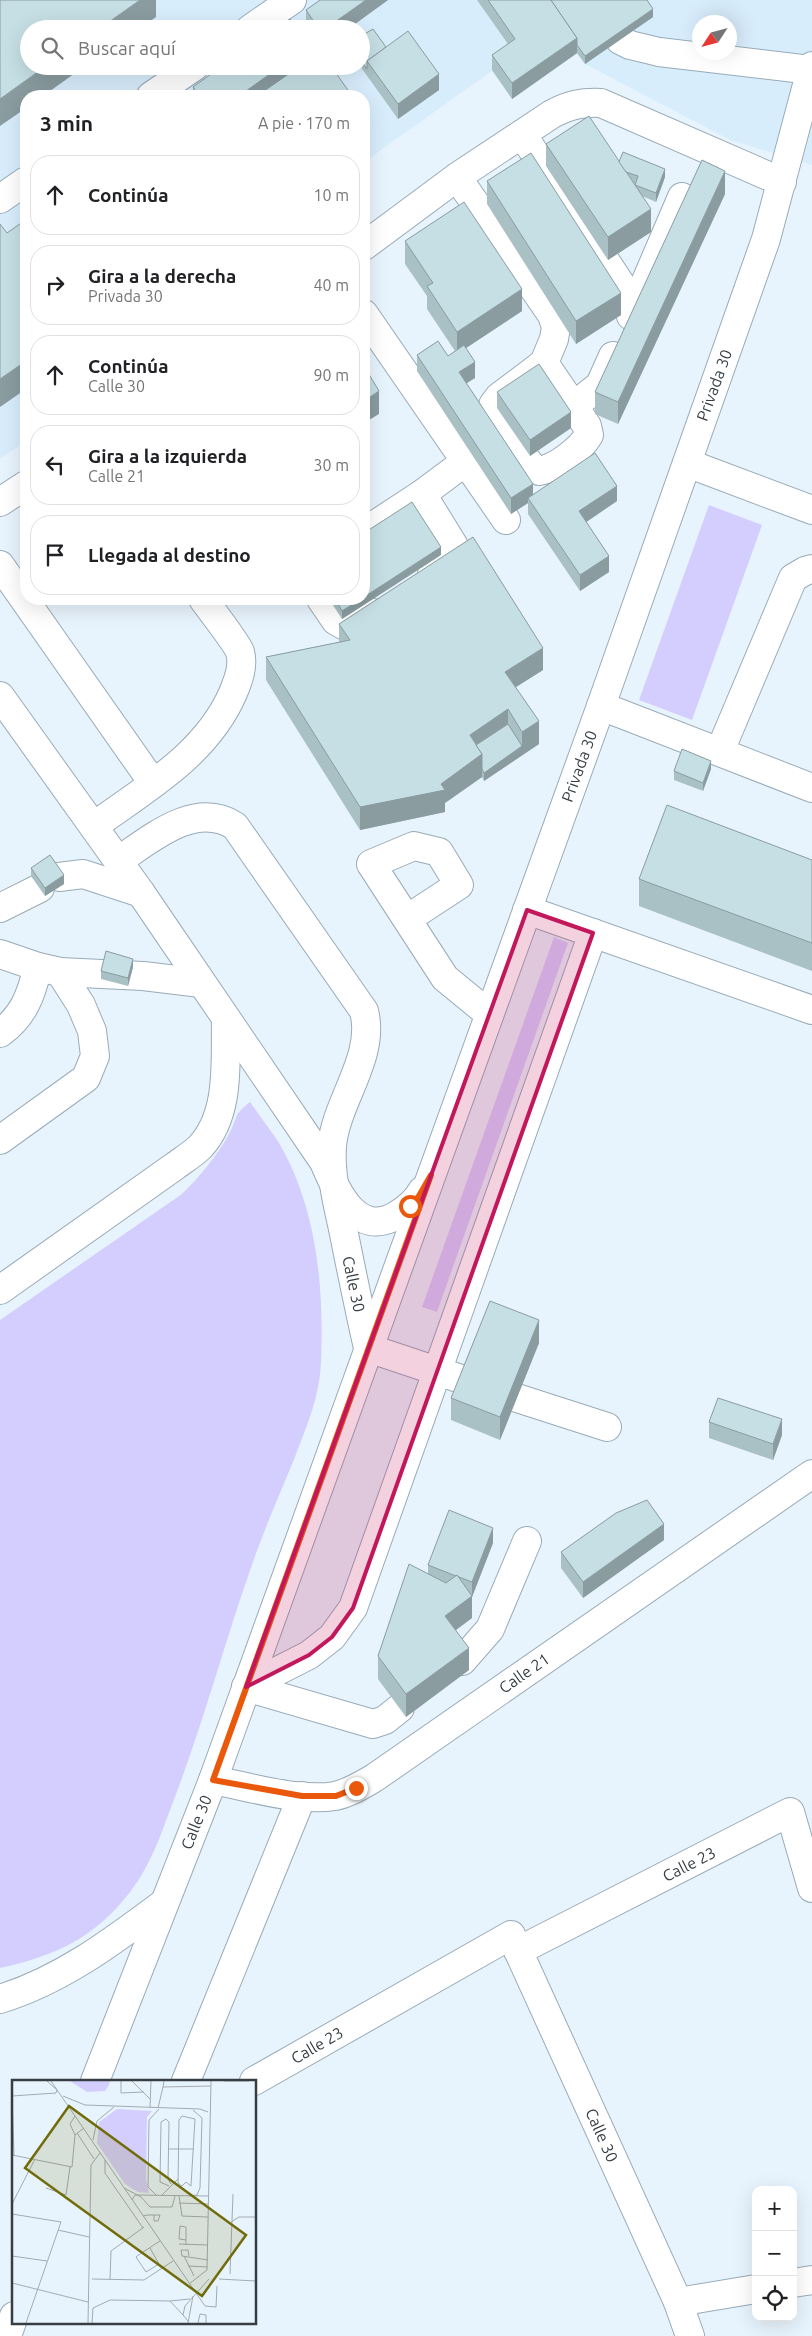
<!DOCTYPE html>
<html lang="es">
<meta charset="utf-8">
<style>
body{margin:0;font-family:Ubuntu,sans-serif;background:#f2f2f2;color:#202124}
.controls{position:absolute;right:15px;bottom:15px;display:grid;overflow:hidden;border-radius:10px;box-shadow:0 5px 20px #0002}
.controls button{width:45px;height:45px;display:grid;place-items:center;padding:0;border:0;border-bottom:1px solid #e0e0e0;background:#fff;color:#202124;font:25px sans-serif}
.compass{position:absolute;left:692px;top:15px;width:45px;height:45px;border-radius:50%;background:#fff;box-shadow:0 5px 20px #0002;rotate:234deg}
.stop{position:absolute;width:15px;height:15px;margin:-11px;border:4px solid #ea580c;border-radius:50%;background:#fff}
.stop.end{background:#ea580c;border-color:#fff;box-shadow:0 1px 5px #0008}
.list{margin:0;padding:0;list-style:none}
h2{display:flex;justify-content:space-between;align-items:center;height:65px;margin:0;padding:0 20px;font-size:21px}
h2 small{font-size:16px;font-weight:400;color:#757577}
.list li{display:grid;grid-template-columns:32px 1fr auto;gap:15px;align-items:center;box-sizing:border-box;height:80px;margin:0 10px 10px;padding:0 10px;border:1px solid #e0e0e0;border-radius:20px}
.list b{display:block;font-size:19px;white-space:nowrap}
.list p{margin:0;font-size:16px;white-space:nowrap;color:#757577}
.list em{font-size:16px;font-style:normal;color:#757577}
.icon{flex:none;width:28px;height:28px;fill:none;stroke:currentColor;stroke-width:2;stroke-linecap:round;stroke-linejoin:round}
.map{position:relative;flex:none;width:812px;height:2336px;overflow:hidden}
.search{position:absolute;background:#fff;box-shadow:0 5px 20px #0002;left:20px;top:20px;width:350px;height:55px;display:flex;align-items:center;gap:12px;box-sizing:border-box;padding:0 18px;border-radius:28px;color:#757577;font-size:19px}
.panel{position:absolute;background:#fff;box-shadow:0 5px 20px #0002;left:20px;top:90px;width:350px;height:515px;border-radius:20px}
.map>svg:first-child{display:block}
.built{fill:#d8edfc;fill-rule:evenodd}
.green{fill:#d4cefe}
.lines{fill:none;stroke-linecap:round;stroke-linejoin:round}
.minor-casing{stroke:#98abb8;stroke-width:30}
.minor{stroke:#fff;stroke-width:28}
.wall{fill:#a9c0c4}
.shaded-wall{fill:#8a9ca0}
.building{fill:#c5dfe4;stroke:#8a9ca0}
.route{stroke:#ea580c;stroke-width:6}
.marked{fill:#c2185b;fill-opacity:0.2;stroke:#c2185b;stroke-width:4;stroke-linejoin:round}
.labels{text-anchor:middle;dominant-baseline:central;stroke-width:4;stroke-linejoin:round;paint-order:stroke}
.street-label{font-size:16px;fill:#363e43;stroke:#fff}
.inset-road{fill:none;stroke:#a1abb3;stroke-width:1}
.view{fill:#716c09;fill-opacity:0.15;stroke:#716c09;stroke-width:2.5}
.inset-edge{fill:none;stroke:#363e43;stroke-width:2.5}
</style>
<div class="map">
<svg width="812" height="2336" viewBox="0 0 812 2336">
<rect width="100%" height="100%" fill="#e8f4fd"/>
<path class="built" d="M0,0h812v165l-82,-25 -145,-76 -8,-10 -65,45 -20,-28 -128,91v-66h-338v345l-26,18zM700,22h30v30h-30zM29,29h332v37h-332z"/>
<g class="green">
<path d="M709,505l53,20 -70,195 -53,-20z"/>
<path d="M554,937l14,6 -131,369 -15,-5z"/>
<path d="M250,1102c9,13 20,27 29,41 38,65 45,144 42,218 -1,35 -14,64 -26,96 -14,34 -29,68 -41,102 -29,81 -50,163 -81,243 -12,32 -22,63 -43,90 -35,46 -75,64 -130,76v-648l182,-126c18,-18 35,-38 47,-60 10,-18 3,-18 21,-32z"/>
</g>
<g class="lines">
<defs>
<g id="minor">
<path d="M250,29l42,-29"/>
<path d="M620,40l10,5 29,7 153,18"/>
<path d="M151,96l44,-30"/>
<path d="M522,134l113,172"/>
<path d="M457,177l95,138 4,12 -2,12 -10,24 -45,34 -6,8 2,11 36,50 8,5c17,-3 41,-21 50,-36l-2,-9 -43,-63"/>
<path d="M0,199l26,-18"/>
<path d="M364,246l93,-69 95,-63c17,-9 30,-12 49,-11l181,79"/>
<path d="M364,314l142,206"/>
<path d="M631,316l51,-119"/>
<path d="M574,406l26,-21 13,-29"/>
<path d="M687,463l125,47"/>
<path d="M422,494l32,52 2,8 -6,8 -18,12"/>
<path d="M0,502l26,-17"/>
<path d="M364,532l58,-38 43,-32"/>
<path d="M0,565l153,218"/>
<path d="M321,599l15,22 9,5 10,-1 18,-12"/>
<path d="M0,696l141,197 183,269c12,29 33,77 73,53 10,-6 19,-13 25,-24"/>
<path d="M601,706l211,82"/>
<path d="M720,751l73,-173 12,-7 7,-2"/>
<path d="M94,826c52,-38 112,-71 139,-133 5,-12 11,-27 7,-41 -3,-9 -30,-43 -37,-53"/>
<path d="M118,861c33,-22 77,-61 117,-35l129,185c12,46 -28,90 -32,135 -2,27 5,56 11,83 8,40 16,79 25,119"/>
<path d="M59,877l24,-3 58,19"/>
<path d="M0,908l40,-20"/>
<path d="M527,910l285,100"/>
<path d="M407,919l52,-34 -20,-33 -25,-6 -43,18 74,114 44,36"/>
<path d="M0,954l38,13 22,5 83,4 58,7"/>
<path d="M0,1033c24,-17 31,-38 38,-66"/>
<path d="M0,1140l86,-62 9,-22 -3,-25 -11,-26 -21,-33"/>
<path d="M0,1290l175,-124c8,-6 18,-12 25,-19 31,-33 25,-86 26,-127"/>
<path d="M368,1348l99,33"/>
<path d="M517,1398l90,29"/>
<path d="M462,1661l28,-32 37,-88"/>
<path d="M246,1687l63,-32 23,-18 21,-29 240,-675"/>
<path d="M246,1687l127,37 12,-4 15,-12"/>
<path d="M213,1780c37,7 85,22 122,16 14,-3 27,-11 39,-18l438,-304"/>
<path d="M518,1951l272,-139 22,76"/>
<path d="M0,1999c62,-19 113,-58 164,-96"/>
<path d="M95,2081l118,-301 388,-1074 165,-467 46,-173"/>
<path d="M186,2081l116,-285"/>
<path d="M254,2081l257,-146 167,367 12,34"/>
<path d="M793,2283l19,-3"/>
<path d="M678,2302l78,-13"/>
<path d="M7,2336l7,-20"/>
</g>
</defs>
<use href="#minor" class="minor-casing"/>
<use href="#minor" class="minor"/>
</g>
<g class="wall">
<path d="M320,0h68l-40,29h-40l-2,-3v-16z"/>
<path d="M477,0h170l6,17 -68,47 -8,-11 -65,46 -20,-29v-15l16,-11z"/>
<path d="M361,36l25,11 53,43 -41,29 -38,-53h1z"/>
<path d="M338,66h19l-13,9z"/>
<path d="M193,87l159,9h-159z"/>
<path d="M546,144l73,18 46,15 -9,25 -14,-6 9,36 -43,28 -62,-94z"/>
<path d="M487,181l134,134 -45,29 -89,-140z"/>
<path d="M725,194l-107,230 -23,-10v-22z"/>
<path d="M405,241l117,70 -56,37 9,30 -9,5 67,112 84,6 -31,21 23,50 -29,19 -52,-77v-11l-17,11 -94,-143v-16l31,1 7,-5 -28,-42v-13l-22,-32z"/>
<path d="M497,392l74,36 -41,28 -33,-48z"/>
<path d="M441,555l-99,64 -13,-20h35z"/>
<path d="M339,624l204,46 -27,17 23,57 -55,37 -2,-4 -37,26v9l-85,18 -94,-150v-23l73,-15z"/>
<path d="M711,769l-8,22 -29,-11v-9z"/>
<path d="M812,860v111l-173,-65v-27z"/>
<path d="M31,868l33,16 -19,12 -14,-20z"/>
<path d="M133,967l-5,19 -27,-7v-8z"/>
<path d="M539,1343l-39,97 -49,-20v-22z"/>
<path d="M709,1422l73,13 -9,25 -64,-22z"/>
<path d="M664,1540l-81,58 -22,-30v-16z"/>
<path d="M493,1543l-21,54v21l-16,12 13,40 -63,47 -28,-38v-23l50,-82v-9z"/>
</g>
<g class="shaded-wall">
<path d="M140,0h16v17l-17,12h-40z"/>
<path d="M366,0h22l-40,29h-23z"/>
<path d="M653,9v8l-68,47v-8z"/>
<path d="M577,38v15l-65,46v-16z"/>
<path d="M46,66h39l-42,30h-17v12l-26,18v-27z"/>
<path d="M281,66h23l-43,30h-22z"/>
<path d="M345,66h12l-13,9z"/>
<path d="M439,74v16l-41,29v-15z"/>
<path d="M665,169v8l-9,25v-9z"/>
<path d="M725,171v23l-107,230v-22z"/>
<path d="M651,209v23l-43,28v-23z"/>
<path d="M522,289v22l-65,43v-22z"/>
<path d="M621,293v22l-45,29v-23z"/>
<path d="M26,361v28l-26,18v-28z"/>
<path d="M475,362v16l-16,10v-16z"/>
<path d="M379,391v23l-15,9v-22z"/>
<path d="M571,412v16l-41,28v-16z"/>
<path d="M533,484v15l-5,-1v5l-17,11v-16z"/>
<path d="M617,486v15l-38,26v-16z"/>
<path d="M441,547v8l-99,64v-8l19,-12h3v-2z"/>
<path d="M609,556v16l-29,19v-16z"/>
<path d="M543,648v22l-38,24v-22z"/>
<path d="M508,709v23l-34,23 -4,-20z"/>
<path d="M539,721v23l-55,37v-8l38,-27v-14z"/>
<path d="M482,754v23l-37,26v9l-85,18v-23l81,-23z"/>
<path d="M711,761v8l-8,22v-8z"/>
<path d="M64,875v9l-19,12v-8z"/>
<path d="M133,959v8l-5,19v-8z"/>
<path d="M539,1320v23l-39,97v-23z"/>
<path d="M782,1419v16l-9,25v-16z"/>
<path d="M664,1524v16l-81,58v-16z"/>
<path d="M493,1528v15l-21,54v21l-27,20v-22l27,-20v-14z"/>
<path d="M469,1648v22l-63,47v-23z"/>
</g>
<g class="building">
<path d="M0,0h140l-41,29h-70v37h17l-46,33z"/>
<path d="M320,0h46l-41,29h-6l-13,-19z"/>
<path d="M488,0h63l26,38 -65,45 -20,-28 23,-16z"/>
<path d="M551,0h96l6,9 -68,47 -8,-11v-7z"/>
<path d="M290,19l7,10h-22z"/>
<path d="M373,29l13,18 -19,14v8l-6,-9v-24z"/>
<path d="M408,31l31,43 -41,30 -31,-43z"/>
<path d="M222,66h59l-42,30h-40l-6,-9z"/>
<path d="M300,66h31l21,30h-95z"/>
<path d="M589,116l62,93 -43,28 -62,-93z"/>
<path d="M623,152l42,17 -9,24 -21,-8 3,-9 -12,-4 -7,-10z"/>
<path d="M531,153l90,140 -45,28 -89,-140z"/>
<path d="M702,160l23,11 -107,231 -23,-10z"/>
<path d="M464,202l58,87 -65,43 -30,-46 6,-3 -28,-42z"/>
<path d="M24,221l2,3v137l-26,18v-155l7,9z"/>
<path d="M438,341l10,15 16,-11 11,17 -16,10 74,112 -22,14 -94,-143z"/>
<path d="M539,364l32,48 -41,28 -33,-48z"/>
<path d="M364,366l15,25 -15,10z"/>
<path d="M595,453l22,33 -38,25 30,45 -29,19 -52,-77z"/>
<path d="M412,502l29,45 -77,50v-64z"/>
<path d="M473,537l70,111 -38,24 34,49 -17,11 -14,-23 -38,26 12,19 -41,30 4,6 -85,17 -94,-150 84,-17 -11,-16z"/>
<path d="M335,599h26l-19,12z"/>
<path d="M508,724l14,22 -38,27 -2,-4v-15l-6,-9z"/>
<path d="M682,749l29,12 -8,22 -29,-12z"/>
<path d="M667,805l145,55v83l-173,-64z"/>
<path d="M50,855l14,20 -19,13 -14,-20z"/>
<path d="M106,951l27,8 -5,19 -27,-7z"/>
<path d="M490,1301l49,19 -39,97 -49,-19z"/>
<path d="M718,1398l64,21 -9,25 -64,-22z"/>
<path d="M647,1500l17,24 -81,58 -22,-30 55,-39z"/>
<path d="M449,1510l44,18 -21,54 -13,-5 -2,-2 -1,1 -28,-11z"/>
<path d="M409,1564l37,19 11,-8 15,21 -27,20 24,32 -63,46 -28,-38z"/>
</g>
<g class="lines">
<path class="route" d="M356,1788l-20,8h-34l-89,-16 218,-605 -12,21 -9,10"/>
</g>
<path class="marked" d="M527,910l66,23 -240,675 -21,29 -23,18 -63,32z"/>
<g class="labels">
<g class="street-label">
<text transform="translate(714 385) rotate(-70)">Privada 30</text>
<text transform="translate(579 766) rotate(-70)">Privada 30</text>
<text transform="translate(354 1284) rotate(78)">Calle 30</text>
<text transform="translate(524 1673) rotate(-35)">Calle 21</text>
<text transform="translate(196 1822) rotate(-68)">Calle 30</text>
<text transform="translate(689 1864) rotate(-27)">Calle 23</text>
<text transform="translate(317 2045) rotate(-30)">Calle 23</text>
<text transform="translate(602 2135) rotate(66)">Calle 30</text>
</g>
</g>
<g transform="translate(12 2080)">
<rect width="244" height="244" fill="#e8f4fd"/>
<path d="M58,1h40l-1,4 -4,6 -18,1zM105,29l35,2 -5,6 -1,63 3,13 -11,-1 -13,-8 -28,-41 2,-21z" fill="#d4cefe"/>
<path class="inset-road" d="M39,1l154,225 11,1 1,-21M109,1v12l23,-1M120,1l18,18M152,1l-1,6 48,-1M212,1h25M0,14l2,62M0,16l44,-3 1,-3 -10,-9M51,16l22,9 115,4 8,3M138,28l1,-27M146,28l5,-21M170,36l13,3 -4,67 -5,-4 -4,4 -4,-3 1,-63zM65,53l17,26M63,55l-5,-11 5,-8M81,60l4,-19 17,-14M157,69h25M0,75l60,12 3,-32 9,-7M93,80v13l38,55M157,106l-9,-4 1,-60 5,-3 3,3 -1,57 3,5M34,108l20,7 4,-28M112,108l17,9 9,10h22l3,-11M145,116l-9,-9 1,-67 10,-11M149,116l17,-17M167,116l3,20 26,1M177,116l8,-1 3,-7 2,-70 -9,-8M120,120l3,-5 74,1M167,123l29,1M0,124l23,-45M0,134l49,8 -35,101M131,136l5,-1h12l-2,6h-4v-6M219,142l8,-5h17M46,150l31,7M174,160l-7,-1 1,-13 6,1v18M167,164l29,1M138,168l9,16 -13,8 -10,-15 1,-1 23,-15M0,176l35,5M172,176l10,20M177,176l-1,-6h-7l1,6 26,4M176,186l19,1M218,194l3,-80M80,199l52,1 29,-19M207,199l37,2M98,200l1,-29 33,-24M0,203l76,19M177,204l18,-14 4,-189M158,221l20,-2M176,241l-5,-6 2,-9 24,-27M76,243l3,-158 9,-12M80,243l1,-15 17,-8 60,1 13,14M176,243l5,-27M186,243l2,-9 6,1v8"/>
<path class="view" d="M57,26l177,129 -44,61 -177,-128z"/>
<rect width="244" height="244" class="inset-edge"/>
</g>
</svg>
<div class="controls">
<button>+</button>
<button>−</button>
<button><svg class="icon" aria-label="locate" viewBox="0 0 24 24"><circle cx="12" cy="12" r="6"/><path d="M12 2v4M12 18v4M2 12h4M18 12h4"/></svg></button>
</div>
<svg class="compass" viewBox="-18 -18 36 36"><path d="M0-13l5 13h-10z" fill="#e53935"/><path d="M0 13l5-13h-10z" fill="#757577"/></svg>
<div class="stop" style="left:410px;top:1206px"></div>
<div class="stop end" style="left:356px;top:1788px"></div>
<div class="search"><svg class="icon" aria-label="search" viewBox="0 0 24 24"><circle cx="10" cy="10" r="6"/><path d="M15 15l6 6"/></svg>Buscar aquí</div>
<section class="panel">
<h2>3 min<small>A pie · 170 m</small></h2>
<ul class="list">
<li><svg class="icon" aria-label="ahead" viewBox="0 0 24 24"><path d="M12 20V5M6 11l6-6 6 6"/></svg><div><b>Continúa</b></div><em>10 m</em></li>
<li><svg class="icon" aria-label="right" viewBox="0 0 24 24"><path d="M7 20v-9h11M14 6l5 5-5 5"/></svg><div><b>Gira a la derecha</b><p>Privada 30</p></div><em>40 m</em></li>
<li><svg class="icon" aria-label="ahead" viewBox="0 0 24 24"><path d="M12 20V5M6 11l6-6 6 6"/></svg><div><b>Continúa</b><p>Calle 30</p></div><em>90 m</em></li>
<li><svg class="icon" aria-label="left" viewBox="0 0 24 24"><path d="M17 20v-9H6M10 6l-5 5 5 5"/></svg><div><b>Gira a la izquierda</b><p>Calle 21</p></div><em>30 m</em></li>
<li><svg class="icon" aria-label="arrive" viewBox="0 0 24 24"><path d="M6 21V4h12l-3 4 3 4H6"/></svg><div><b>Llegada al destino</b></div></li>
</ul>
</section>
</div>
